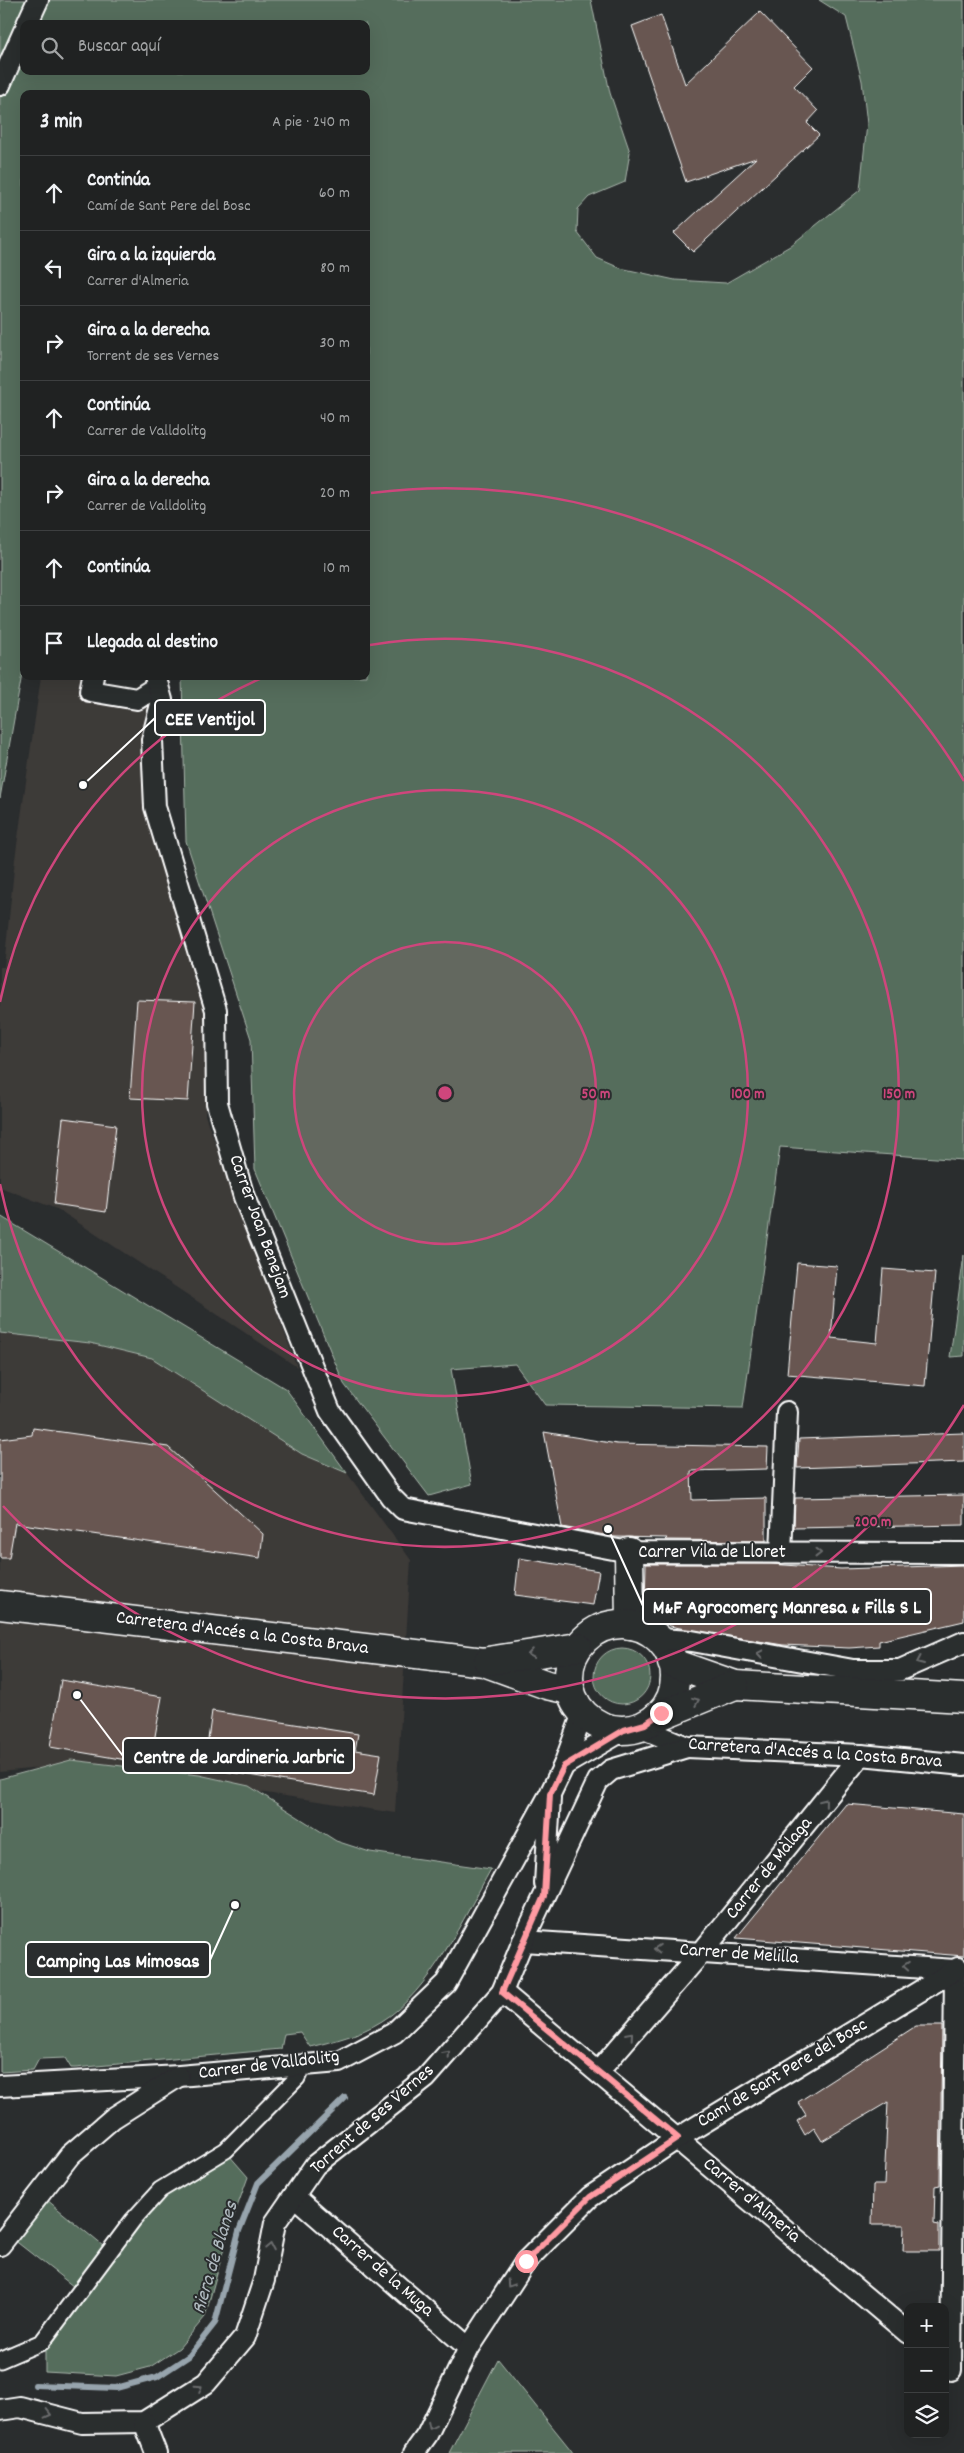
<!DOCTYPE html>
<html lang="es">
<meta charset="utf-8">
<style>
body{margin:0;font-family:Dekko,sans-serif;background:#2d2f2f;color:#f1f3f6}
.controls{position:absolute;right:15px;bottom:15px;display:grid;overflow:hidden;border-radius:10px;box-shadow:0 5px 20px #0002}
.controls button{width:45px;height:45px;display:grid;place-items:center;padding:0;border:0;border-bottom:1px solid #3d3f40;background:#202222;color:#f1f3f6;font:25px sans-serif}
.stop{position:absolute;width:15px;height:15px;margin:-11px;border:4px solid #ff9aa2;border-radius:50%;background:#fff}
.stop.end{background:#ff9aa2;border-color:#fff;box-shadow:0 1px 5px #0008}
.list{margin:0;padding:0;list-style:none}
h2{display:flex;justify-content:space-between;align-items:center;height:65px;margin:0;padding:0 20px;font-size:21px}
h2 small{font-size:16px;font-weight:400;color:#a2a4a5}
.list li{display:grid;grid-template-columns:32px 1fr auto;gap:15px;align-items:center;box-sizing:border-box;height:75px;padding:0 20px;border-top:1px solid #3d3f40}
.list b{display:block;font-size:19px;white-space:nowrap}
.list p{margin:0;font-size:16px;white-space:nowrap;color:#a2a4a5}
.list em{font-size:16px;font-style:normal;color:#a2a4a5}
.icon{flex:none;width:28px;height:28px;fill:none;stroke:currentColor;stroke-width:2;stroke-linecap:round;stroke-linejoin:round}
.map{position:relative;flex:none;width:964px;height:2453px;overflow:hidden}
.search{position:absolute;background:#202222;box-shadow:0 5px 20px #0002;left:20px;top:20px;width:350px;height:55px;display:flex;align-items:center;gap:12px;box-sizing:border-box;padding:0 18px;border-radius:10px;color:#a2a4a5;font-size:19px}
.panel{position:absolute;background:#202222;box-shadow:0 5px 20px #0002;left:20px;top:90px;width:350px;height:590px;border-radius:10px}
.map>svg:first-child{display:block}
.built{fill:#3d3a38}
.green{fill:#546d5b;stroke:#aab6ad;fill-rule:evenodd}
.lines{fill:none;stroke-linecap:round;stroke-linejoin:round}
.stream{stroke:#97a4ad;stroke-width:6}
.building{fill:#685751;stroke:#fff}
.pedestrian-casing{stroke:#fff;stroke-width:19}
.minor-casing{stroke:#fff;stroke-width:24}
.secondary-casing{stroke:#fff;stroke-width:31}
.pedestrian{stroke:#2a2d2e;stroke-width:15}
.minor{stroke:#2a2d2e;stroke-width:20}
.secondary{stroke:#2a2d2e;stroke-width:28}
.oneway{stroke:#6a6c6d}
.route{stroke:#ff9aa2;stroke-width:6}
.ring{fill:none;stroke:#ce467c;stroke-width:2.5}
.labels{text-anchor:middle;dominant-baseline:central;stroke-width:4;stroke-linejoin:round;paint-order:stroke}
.street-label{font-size:19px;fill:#fff;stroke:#2a2d2e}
.water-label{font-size:20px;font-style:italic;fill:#b1bbc1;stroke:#2a2d2e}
.centre{fill:#ce467c;stroke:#2a2d2e;stroke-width:2.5}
.ring-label{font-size:15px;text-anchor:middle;font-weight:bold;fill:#ce467c;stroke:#2a2d2e;stroke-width:4;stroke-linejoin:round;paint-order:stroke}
.leader{fill:none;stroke:#fff;stroke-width:2}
.callout-dot{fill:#fff;stroke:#2a2d2e;stroke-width:2}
.callout{fill:#2a2d2e;stroke:#fff;stroke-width:2}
.callout-label{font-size:20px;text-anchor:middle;font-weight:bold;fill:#fff}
</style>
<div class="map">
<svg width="964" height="2453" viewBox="0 0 964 2453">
<rect width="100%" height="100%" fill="#2a2d2e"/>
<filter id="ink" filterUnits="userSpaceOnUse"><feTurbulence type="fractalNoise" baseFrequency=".02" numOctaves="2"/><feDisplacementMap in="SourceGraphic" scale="10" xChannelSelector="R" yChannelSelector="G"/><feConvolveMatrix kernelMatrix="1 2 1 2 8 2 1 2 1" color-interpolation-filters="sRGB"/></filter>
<g filter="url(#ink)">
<g class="built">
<path d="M41,676h50l-3,25 66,3 -7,104 63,202 -5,105 92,252 -238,-157 -59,-23v-220h4l11,-108z"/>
<path d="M0,1333l90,10 62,15 150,96 45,19 64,87 -16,253 -315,-49 -80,8z"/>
</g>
<g class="green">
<path d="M0,0h591l19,93 20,59 -5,30 -36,15 -11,12 -1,23 20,26 23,10 55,12 51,3 64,-37 70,-56 7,-66 -5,-43 -16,-64 -27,-17h145v1160l-184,-13 -37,261 -198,-3 -30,-41 -64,5 21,115 -43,12 -85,-112 -89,-215 -4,-130 -65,-198 -4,-165h184v-582h-342v569l-24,135zM24,24h342v47h-342z"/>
<path d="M0,1216l286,173 61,84 -45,-19 -150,-96 -62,-15 -90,-10z"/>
<path d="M964,1255v101l-14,1z"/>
<circle cx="622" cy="1676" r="28"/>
<path d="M71,1760l128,15 50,11 87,55 34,11 121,17c-27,48 -61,123 -109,152 -22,14 -48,20 -72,26l-10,-15 -16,2 -3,15 -206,19h-4l-6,-10 -26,1 -6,11 -33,2v-293z"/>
<path d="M228,2154l20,23 -19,52 -24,88 -26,31 -29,19 -34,9 -71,-4v-28l117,-153z"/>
<path d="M41,2195l68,56 -31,39 -69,-54z"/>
<path d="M498,2359l73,91 2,3h-124z"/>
</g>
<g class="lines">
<path class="stream" d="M35,2385l81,3 41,-11 32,-21 26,-33 24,-92 19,-48 87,-85"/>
</g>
<g class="building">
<path d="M760,12l53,55 -19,19 24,25 -11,12 12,12 -126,117 -19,-19 82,-75 -70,24 -54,-156 29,-11 24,69z"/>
<path d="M137,1000l58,2 -7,99 -58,-3z"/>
<path d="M63,1118l53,7 -10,87 -52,-8z"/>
<path d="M797,1263l40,3 -6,72 46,5 6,-74 52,4 -10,113 -138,-12z"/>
<path d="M33,1428l135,19 95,87 -3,24 -245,-35 -6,35h-9v-119l32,-4z"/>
<path d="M544,1432l73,12 151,3 -1,22 -76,2 1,29 74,-2v43l-101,-1 2,-2 -52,-1 -53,-10z"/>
<path d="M964,1433v29l-167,6 2,-29z"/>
<path d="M964,1495v30l-170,3 1,-30z"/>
<path d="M519,1558l80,13 -6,34 -78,-10z"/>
<path d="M646,1564h124l71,5 123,-4v56l-85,20v5l-30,2 -66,-3 -98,-16 -15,-3 -25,-21z"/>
<path d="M61,1680l101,17 -12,67 -100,-17z"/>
<path d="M212,1711l146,23 -3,16 26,4 -7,41 -170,-27z"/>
<path d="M846,1804l118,10v142l-228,-18z"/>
<path d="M916,2026h26l-2,159 -5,1 -1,38 5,1v26h-36l1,-26h-32l1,-40h11l4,-83 -66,39 -8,-13 -9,7 -8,-14 9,-6 -8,-13z"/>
</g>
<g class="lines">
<defs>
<path id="pedestrian" d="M0,2360l42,-18 91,-122 27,-30 66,-40 71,-72 6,-13"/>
<g id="minor">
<path d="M27,24l11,-24"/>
<path d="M0,85l24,-54"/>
<path d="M93,676l-3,15 47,8 21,-13"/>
<path d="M155,676l7,24 -10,40 3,67 61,203 1,93 27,94 86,214 61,86 12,12 226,43 335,1"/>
<path d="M781,1553l6,-141"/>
<path d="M658,1639l34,2 161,29h47l64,-28"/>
<path d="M639,1727l48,20 174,8 103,10"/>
<path d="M564,1765l60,-35"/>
<path d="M545,1884l5,-86"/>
<path d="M523,1941l432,29 -4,400"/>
<path d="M502,1992l406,341"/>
<path d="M598,2072l104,-120 159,-197"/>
<path d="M0,2086l179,-10 160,-14 55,-29 52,-50 104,-189 14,-29 19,-52"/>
<path d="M294,2196l175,152"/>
<path d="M0,2245l70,-90 43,-37 66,-42"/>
<path d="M0,2410l20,-3 62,16 62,-1 62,-39 39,-46 19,-57 11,-57 40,-58 111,-87 76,-86 21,-51 75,-160 13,-11 76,-23"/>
<path d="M144,2422l12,31"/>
<path d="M414,2453l13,-18 42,-87 57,-87 64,-64 88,-59 280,-170"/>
</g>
<g id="secondary">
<path d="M629,1552l1,73"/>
<path d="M0,1605l484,57 63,23 23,5"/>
<circle cx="622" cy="1677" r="53"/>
<path d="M488,1661l90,-14"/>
<path d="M672,1663l63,22 229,13"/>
<path d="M657,1717l78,-32"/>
</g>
</defs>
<use href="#pedestrian" class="pedestrian-casing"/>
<use href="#minor" class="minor-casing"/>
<use href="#secondary" class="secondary-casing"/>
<use href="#pedestrian" class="pedestrian"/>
<use href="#minor" class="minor"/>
<use href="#secondary" class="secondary"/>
</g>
<defs><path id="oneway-chevron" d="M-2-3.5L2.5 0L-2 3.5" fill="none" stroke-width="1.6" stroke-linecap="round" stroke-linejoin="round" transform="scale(1.25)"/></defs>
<g class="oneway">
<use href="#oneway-chevron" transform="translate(818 1553)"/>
<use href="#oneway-chevron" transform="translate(531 1654) rotate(171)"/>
<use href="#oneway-chevron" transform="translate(760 1654) rotate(-170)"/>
<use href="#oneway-chevron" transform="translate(920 1661) rotate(156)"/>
<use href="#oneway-chevron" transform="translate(696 1701) rotate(-22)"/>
<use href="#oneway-chevron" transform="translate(824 1802) rotate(-51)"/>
<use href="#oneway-chevron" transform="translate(657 1949) rotate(-176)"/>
<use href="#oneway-chevron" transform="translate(906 1966) rotate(-176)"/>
<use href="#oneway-chevron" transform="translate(630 2035) rotate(-49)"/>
<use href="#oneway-chevron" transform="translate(447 2054) rotate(-48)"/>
<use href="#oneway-chevron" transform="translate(270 2247) rotate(-79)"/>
<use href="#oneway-chevron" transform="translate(510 2284) rotate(124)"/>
<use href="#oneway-chevron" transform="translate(199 2388) rotate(-33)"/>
<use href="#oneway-chevron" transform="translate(48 2414) rotate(14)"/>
<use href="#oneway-chevron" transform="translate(431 2426) rotate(116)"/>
</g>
</g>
<g class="lines" filter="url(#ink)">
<path class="route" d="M526,2261l64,-64 88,-59 -176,-146 42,-96 6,-102 14,-28 60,-36 21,-6 16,-11"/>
</g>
<circle cx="445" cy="1093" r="151" fill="#ce467c" fill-opacity=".12"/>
<g class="ring">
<circle cx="445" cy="1093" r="151"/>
<circle cx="445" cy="1093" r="303"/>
<path d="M0 1002A454 454 0 0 1 264 677M370 645A454 454 0 1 1 0 1184"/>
<path d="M964 1405A605 605 0 0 1 3 1506M371 493A605 605 0 0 1 964 781"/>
</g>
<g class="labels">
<g class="street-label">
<text transform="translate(259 1227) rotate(70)">Carrer Joan Benejam</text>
<text x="712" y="1553">Carrer Vila de Lloret</text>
<text transform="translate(242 1634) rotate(7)">Carretera d'Accés a la Costa Brava</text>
<text transform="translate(815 1754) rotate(4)">Carretera d'Accés a la Costa Brava</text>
<text transform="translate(770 1869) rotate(-51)">Carrer de Màlaga</text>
<text transform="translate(739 1955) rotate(4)">Carrer de Melilla</text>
<text transform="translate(269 2066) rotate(-7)">Carrer de Valldolitg</text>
<text transform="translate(783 2074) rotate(-31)">Camí de Sant Pere del Bosc</text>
<text transform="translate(373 2120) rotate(-41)">Torrent de ses Vernes</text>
<text transform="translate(751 2201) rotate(40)">Carrer d'Almeria</text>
<text transform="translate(382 2272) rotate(41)">Carrer de la Muga</text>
</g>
<g class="water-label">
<text transform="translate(216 2258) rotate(-73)">Riera de Blanes</text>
</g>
</g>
<circle cx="445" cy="1093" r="8" class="centre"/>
<g class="ring-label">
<text x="596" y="1098">50 m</text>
<text x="748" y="1098">100 m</text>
<text x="899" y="1098">150 m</text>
<text x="873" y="1526">200 m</text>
</g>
<path class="leader" d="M83 785L155 718M608 1529L643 1606M77 1695L123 1756M235 1905L210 1960"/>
<g class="callout-dot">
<circle cx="83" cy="785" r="5"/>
<circle cx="608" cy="1529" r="5"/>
<circle cx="77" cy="1695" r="5"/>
<circle cx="235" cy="1905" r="5"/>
</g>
<g class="callout">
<rect x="155" y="700" width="110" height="35" rx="5"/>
<rect x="643" y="1589" width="288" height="35" rx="5"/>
<rect x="123" y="1738" width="231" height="35" rx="5"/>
<rect x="26" y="1942" width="184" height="35" rx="5"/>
</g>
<g class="callout-label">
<text x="210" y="725">CEE Ventijol</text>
<text x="787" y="1613">M&amp;F Agrocomerç Manresa &amp; Fills S L</text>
<text x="239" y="1763">Centre de Jardineria Jarbric</text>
<text x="118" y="1967">Camping Las Mimosas</text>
</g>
</svg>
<div class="controls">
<button>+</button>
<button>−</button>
<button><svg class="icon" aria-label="layers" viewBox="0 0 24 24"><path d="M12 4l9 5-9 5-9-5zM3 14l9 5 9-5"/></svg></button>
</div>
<div class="stop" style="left:526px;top:2261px"></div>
<div class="stop end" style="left:661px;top:1713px"></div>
<div class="search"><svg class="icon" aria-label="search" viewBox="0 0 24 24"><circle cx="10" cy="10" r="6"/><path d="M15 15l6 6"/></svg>Buscar aquí</div>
<section class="panel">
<h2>3 min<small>A pie · 240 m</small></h2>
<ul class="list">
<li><svg class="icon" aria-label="ahead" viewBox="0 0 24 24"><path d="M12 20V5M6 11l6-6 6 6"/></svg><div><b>Continúa</b><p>Camí de Sant Pere del Bosc</p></div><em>60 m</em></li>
<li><svg class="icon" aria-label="left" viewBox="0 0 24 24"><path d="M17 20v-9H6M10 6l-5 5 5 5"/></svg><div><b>Gira a la izquierda</b><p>Carrer d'Almeria</p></div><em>80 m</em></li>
<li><svg class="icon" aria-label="right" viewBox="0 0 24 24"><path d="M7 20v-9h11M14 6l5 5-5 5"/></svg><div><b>Gira a la derecha</b><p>Torrent de ses Vernes</p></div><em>30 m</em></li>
<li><svg class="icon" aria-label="ahead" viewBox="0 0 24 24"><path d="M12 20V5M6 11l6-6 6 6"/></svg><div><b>Continúa</b><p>Carrer de Valldolitg</p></div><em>40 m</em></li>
<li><svg class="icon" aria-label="right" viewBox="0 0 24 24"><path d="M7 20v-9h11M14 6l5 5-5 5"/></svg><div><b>Gira a la derecha</b><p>Carrer de Valldolitg</p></div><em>20 m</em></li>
<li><svg class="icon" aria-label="ahead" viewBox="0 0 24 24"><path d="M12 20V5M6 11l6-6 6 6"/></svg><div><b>Continúa</b></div><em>10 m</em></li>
<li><svg class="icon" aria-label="arrive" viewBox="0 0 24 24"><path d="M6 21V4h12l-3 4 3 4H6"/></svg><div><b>Llegada al destino</b></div></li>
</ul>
</section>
</div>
